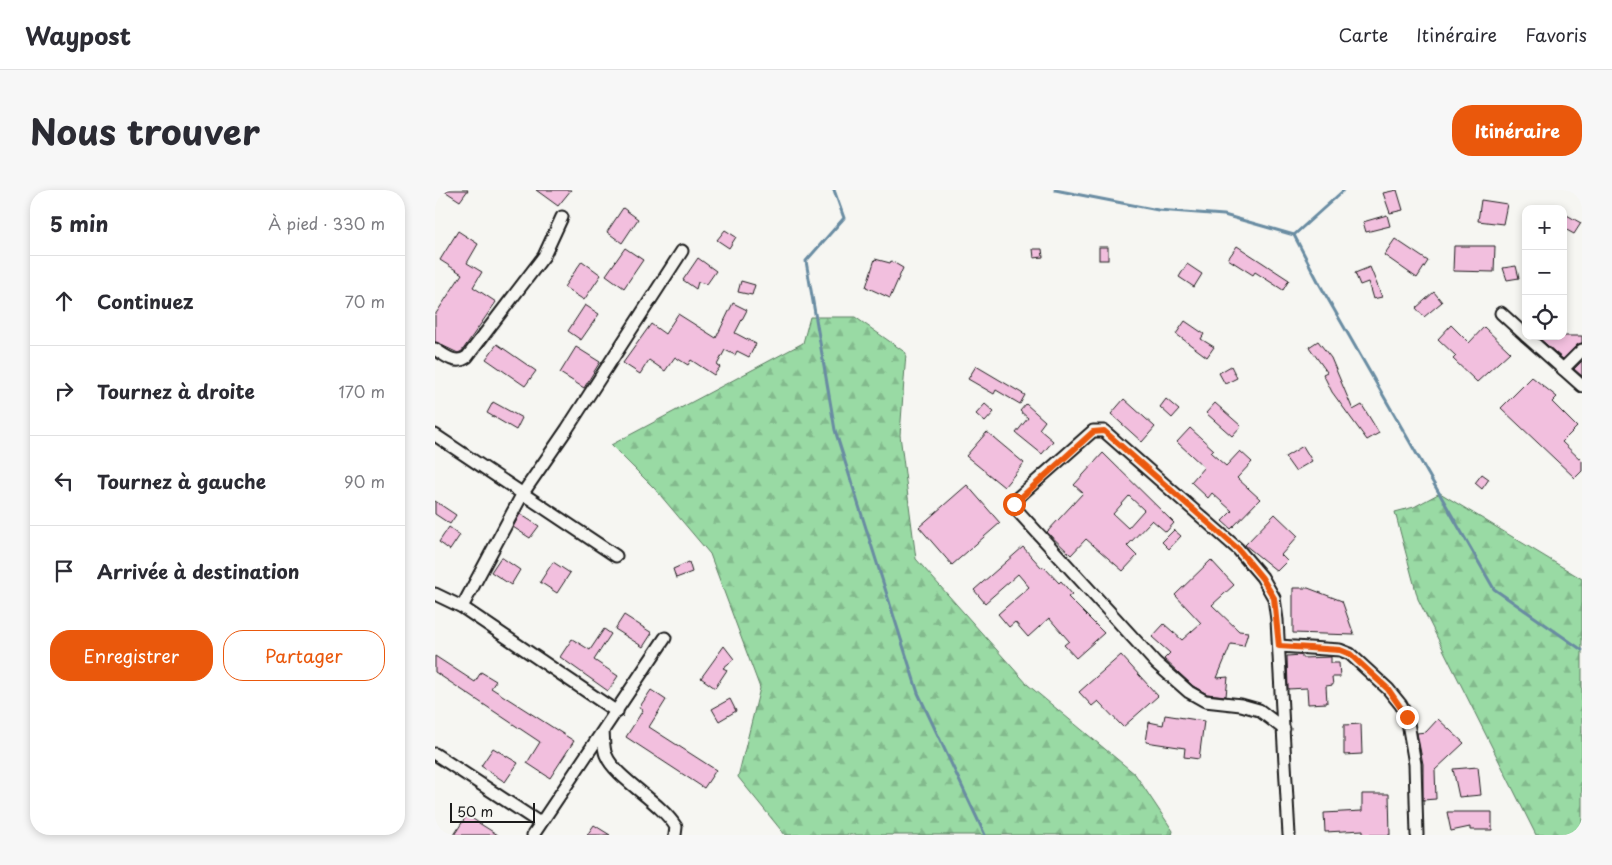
<!DOCTYPE html>
<html lang="fr">
<meta charset="utf-8">
<style>
body{margin:0;font-family:"Playpen Sans",sans-serif;background:#f7f7f7;color:#2b2b33}
.controls{position:absolute;right:15px;top:15px;display:grid;overflow:hidden;border-radius:10px;box-shadow:0 2px 8px #0003}
.controls button{width:45px;height:45px;display:grid;place-items:center;padding:0;border:0;border-bottom:1px solid #e1e1e2;background:#fff;color:#2b2b33;font:25px sans-serif}
.scale{position:absolute;left:15px;bottom:12px;width:85px;box-sizing:border-box;padding-left:5px;border:2px solid #1c1c1c;border-top:0;font-size:14px;line-height:18px;white-space:nowrap;color:#1c1c1c;-webkit-text-stroke:4px #f6f6f2;paint-order:stroke}
.stop{position:absolute;width:15px;height:15px;margin:-11px;border:4px solid #ea580c;border-radius:50%;background:#fff}
.stop.end{background:#ea580c;border-color:#fff;box-shadow:0 1px 5px #0008}
.list{margin:0;padding:0;list-style:none}
h2{display:flex;justify-content:space-between;align-items:center;height:65px;margin:0;padding:0 20px;font-size:21px}
h2 small{font-size:16px;font-weight:400;color:#7c7c81}
.list li{display:grid;grid-template-columns:32px 1fr auto;gap:15px;align-items:center;box-sizing:border-box;height:90px;padding:0 20px;border-top:1px solid #e1e1e2}
.list b{display:block;font-size:19px;white-space:nowrap}
.list em{font-size:16px;font-style:normal;color:#7c7c81}
.actions{display:flex;gap:10px;padding:15px 20px}
.actions a{flex:1;padding:11px 0;border:1px solid #ea580c;border-radius:20px;text-align:center;font-size:18px;color:#ea580c}
.actions .main{background:#ea580c;color:#fff}
.icon{flex:none;width:28px;height:28px;fill:none;stroke:currentColor;stroke-width:2;stroke-linecap:round;stroke-linejoin:round}
.map{position:relative;flex:none;width:1147px;height:645px;overflow:hidden;border-radius:20px}
header{display:flex;align-items:center;gap:30px;box-sizing:border-box;height:70px;padding:0 25px;background:#fff;border-bottom:1px solid #e1e1e2}
header strong{font-size:24px}
nav{display:flex;gap:28px;margin-inline-start:auto;font-size:18px}
.intro{display:flex;align-items:center;justify-content:space-between;box-sizing:border-box;height:120px;padding:0 30px}
h1{margin:0;font-size:35px}
.button{padding:12px 22px;border-radius:20px;background:#ea580c;color:#fff;font-size:18px;font-weight:700}
main{display:flex;gap:30px;padding:0 30px}
aside{flex:1;background:#fff;border-radius:20px;box-shadow:0 2px 8px #0003}
.map>svg:first-child{display:block}
.forest{fill:url(#forest-firs);stroke:#5a7b60}
.lines{fill:none;stroke-linecap:round;stroke-linejoin:round}
.stream{stroke:#698ca2;stroke-width:3}
.building{fill:#f2bfde;stroke:#1c1c1c;fill-rule:evenodd}
.minor-casing{stroke:#1c1c1c;stroke-width:15}
.minor{stroke:#f6f6f2;stroke-width:11}
.route{stroke:#ea580c;stroke-width:6}
</style>
<header>
<strong>Waypost</strong>
<nav><a>Carte</a><a>Itinéraire</a><a>Favoris</a></nav>
</header>
<div class="intro"><h1>Nous trouver</h1><a class="button">Itinéraire</a></div>
<main>
<aside>
<h2>5 min<small>À pied · 330 m</small></h2>
<ul class="list">
<li><svg class="icon" aria-label="ahead" viewBox="0 0 24 24"><path d="M12 20V5M6 11l6-6 6 6"/></svg><div><b>Continuez</b></div><em>70 m</em></li>
<li><svg class="icon" aria-label="right" viewBox="0 0 24 24"><path d="M7 20v-9h11M14 6l5 5-5 5"/></svg><div><b>Tournez à droite</b></div><em>170 m</em></li>
<li><svg class="icon" aria-label="left" viewBox="0 0 24 24"><path d="M17 20v-9H6M10 6l-5 5 5 5"/></svg><div><b>Tournez à gauche</b></div><em>90 m</em></li>
<li><svg class="icon" aria-label="arrive" viewBox="0 0 24 24"><path d="M6 21V4h12l-3 4 3 4H6"/></svg><div><b>Arrivée à destination</b></div></li>
</ul>
<div class="actions"><a class="main">Enregistrer</a><a>Partager</a></div>
</aside>
<div class="map">
<svg width="1147" height="645" viewBox="0 0 1147 645">
<defs>
<pattern id="forest-firs" width="22" height="20" patternUnits="userSpaceOnUse" patternTransform="scale(1.25)"><rect width="22" height="20" fill="#99daa4"/><path d="M5 1l3.5 6h-7zM16 11l3.5 6h-7z" fill="#83ba8d"/></pattern>
</defs>
<rect width="100%" height="100%" fill="#f6f6f2"/>
<filter id="ink" filterUnits="userSpaceOnUse"><feTurbulence type="fractalNoise" baseFrequency=".02" numOctaves="2"/><feDisplacementMap in="SourceGraphic" scale="10" xChannelSelector="R" yChannelSelector="G"/><feConvolveMatrix kernelMatrix="1 2 1 2 8 2 1 2 1" color-interpolation-filters="sRGB"/></filter>
<g filter="url(#ink)">
<g class="forest">
<path d="M375,127h45l51,36 -6,82 16,124 112,126 107,89 38,57 -1,4h-387l-47,-58 22,-89 -50,-134 -55,-65 -44,-44 192,-102z"/>
<path d="M1005,303l142,86v256h-46l-118,-236 -23,-87 19,-5z"/>
</g>
<g class="lines">
<g class="stream">
<path d="M399,0l10,28 -38,43 29,169 83,263 67,142"/>
<path d="M620,0l103,20 66,5 70,20 50,-45"/>
<path d="M859,45l26,50 174,304 88,61"/>
</g>
</g>
<g class="building">
<path d="M8,0h25l-8,11z"/>
<path d="M101,0h35l-13,16z"/>
<path d="M962,0l6,20 -13,3 -7,-20z"/>
<path d="M1046,10l26,4 -4,20 -25,-3z"/>
<path d="M188,18l15,11 -16,24 -15,-11z"/>
<path d="M1128,23l18,10 -7,11 -11,-6z"/>
<path d="M952,25l3,11 -24,6 -3,-10z"/>
<path d="M290,40l11,7 -7,11 -12,-8z"/>
<path d="M23,41l20,13 -11,19 15,9 -9,15 23,15 -34,49 -4,2 -23,-11v-27l27,-41 -22,-14z"/>
<path d="M960,49l33,22 -11,17 -33,-23z"/>
<path d="M802,56l52,34 -6,10 -28,-18 -2,3 -25,-16z"/>
<path d="M1019,56h41l-1,26 -41,-1z"/>
<rect x="664" y="57" width="9" height="13"/>
<path d="M190,58l18,12 -19,28 -18,-13z"/>
<path d="M598,59h9l1,8 -9,1z"/>
<path d="M263,68l18,13 -9,13 -9,-2 -2,7 -13,-9z"/>
<path d="M440,69l15,4 1,-2 12,7 -13,30 -24,-11z"/>
<path d="M147,71l19,14 -17,25 -20,-13z"/>
<path d="M752,74l15,10 -8,13 -15,-10z"/>
<path d="M1081,76l3,12 -12,2 -4,-12z"/>
<path d="M935,77l12,30 -9,2 -5,-17 -8,3 -5,-12z"/>
<path d="M306,91l14,4 -3,10 -14,-3z"/>
<path d="M999,102l8,10 -18,15 -8,-9z"/>
<path d="M298,113l14,7 -12,23 21,11 -7,13 -12,-6 -2,4 -10,-5 -8,15 3,2 -6,8 -23,-15 -3,5 -13,-8 -10,14 -16,-11 -9,14 -17,-11 28,-39 14,10 13,-20 38,24z"/>
<path d="M150,115l14,9 -18,26 -13,-9z"/>
<path d="M750,131l19,13 -3,5 13,8 -7,10 -31,-23z"/>
<path d="M1016,135l18,18 15,-16 26,25 -33,30 -24,-23 3,-3 -18,-17z"/>
<path d="M1106,146h41v7l-5,2 -14,14 -24,-21z"/>
<path d="M883,151l13,17 22,52 9,-5 17,28 -12,7 -35,-48 -9,-18 4,-2 -18,-25z"/>
<path d="M62,154l39,27 -11,15 -39,-27z"/>
<path d="M141,157l24,15 -16,26 -24,-15z"/>
<path d="M1147,171v15l-8,-7z"/>
<path d="M541,176l49,29 -5,9 -24,-14 -2,4 -26,-15z"/>
<path d="M796,176l6,12 -12,6 -6,-11z"/>
<path d="M1097,187l25,20 -5,5 25,25 -15,15 20,19v10l-7,7 -74,-70z"/>
<path d="M689,209l31,28 -13,15 -31,-28z"/>
<path d="M731,209l13,11 -7,8 -12,-11z"/>
<path d="M58,212l29,16 -6,12 -29,-17z"/>
<path d="M780,213l26,23 -9,10 -26,-23z"/>
<path d="M550,214l9,8 -9,10 -9,-8z"/>
<path d="M591,214l19,17 -6,8 14,12 -11,13 -26,-21 12,-15 -8,-7z"/>
<path d="M755,238l24,22 -3,3 15,13 14,-15 12,11 -15,16 23,21 -29,30 -9,-8 10,-10 -20,-18 -4,5 -17,-16 13,-15 -27,-25z"/>
<path d="M552,242l37,31 -20,24 -38,-31z"/>
<path d="M868,256l9,15 -17,10 -10,-14z"/>
<path d="M668,263l71,70 -8,9 -14,-12 -25,26 10,10 -14,15 -37,-32 -15,16 -24,-23 36,-39 -9,-8zM694,306l15,14 -16,18 -15,-14z"/>
<path d="M1047,284l7,5 -7,10 -7,-6z"/>
<path d="M532,295l33,38 -48,42 -33,-38z"/>
<path d="M0,311l21,14 -6,9 -15,-10z"/>
<path d="M85,324l19,12 -9,12 -17,-11z"/>
<path d="M840,324l23,22 -17,19 6,6 -10,10 -32,-26z"/>
<path d="M14,337l11,8 -10,15 -11,-8z"/>
<path d="M739,340l7,6 -12,13 -7,-7z"/>
<path d="M588,357l19,21 2,-1 15,16 2,-2 11,13 -4,3 36,36 -28,25 -12,-13 5,-4 -20,-23 -21,19 -13,-15 -6,5 -11,-13 31,-27 -11,-13 -33,29 -11,-13z"/>
<path d="M66,367l19,13 -9,15 -20,-13z"/>
<path d="M776,370l23,25 -22,20 27,26 9,1 -4,14 -13,-2 -14,34 11,-1 -2,19 -19,-2 -14,-8 -29,-27 6,-6 -18,-16 12,-13 18,16 19,-17 -26,-28z"/>
<path d="M118,372l17,11 -13,20 -17,-11z"/>
<path d="M254,372l3,10 -16,6 -3,-9z"/>
<path d="M858,398h15l34,13 12,34 -61,-2z"/>
<path d="M189,425l28,18 -9,14 -28,-18z"/>
<path d="M169,439l7,5 -17,26 24,16 -10,15 -48,-34 12,-18 18,11z"/>
<path d="M289,456l10,13 -11,9 4,2 -12,18 -14,-10z"/>
<path d="M686,465l37,41 -35,31 -25,-26 -6,5 -13,-14z"/>
<path d="M867,465v3l29,-1v6h8l1,14h-8l1,8 -7,1 1,17 -19,1 -1,-16 -19,1 -1,-33z"/>
<path d="M0,466l40,26 6,-10 15,9 -5,7 83,53 -24,37 -23,-15 13,-21 -105,-70z"/>
<path d="M216,500l15,10 -17,27 67,43 -12,18 -78,-51 17,-27 -4,-2z"/>
<path d="M295,509l6,12 -17,10 -7,-12z"/>
<path d="M730,525l39,6 -5,38 -15,-2 1,-9 -39,-6 3,-20 14,3z"/>
<path d="M1003,529l26,24 -29,27 1,29 -13,1v-36l-6,-31 9,-1z"/>
<path d="M926,534l1,30 -18,1v-30z"/>
<path d="M58,558l25,15 -13,19 -24,-16z"/>
<path d="M1043,577l3,28 -22,2 -6,-28z"/>
<path d="M927,604h27l1,41h-27v-5l-38,2 -1,-19 38,-2z"/>
<path d="M1012,622h45v18h-22v-3l-19,4z"/>
<path d="M32,625l15,10 16,10h-44z"/>
<path d="M159,635l16,10h-23z"/>
</g>
<g class="lines">
<defs>
<g id="minor">
<path d="M1066,123l25,23"/>
<path d="M1091,146l56,50"/>
<path d="M0,159c10,7 21,16 32,8l77,-101 18,-39"/>
<path d="M1128,179l19,-19"/>
<path d="M0,245l181,121"/>
<path d="M0,404l27,13 155,105"/>
<path d="M27,417l61,-114 44,-64 115,-178"/>
<path d="M844,456l61,4 10,4 38,35 13,16 6,12 8,47 2,71"/>
<path d="M849,539l-25,-19 -18,-5 -36,-4 -16,-9 -33,-29 -142,-156 1,-7 78,-69h11l134,118 24,28 12,21 3,22 12,215"/>
<path d="M168,542c1,7 0,16 3,23 9,23 54,46 70,72l-1,8"/>
<path d="M0,564l105,69"/>
<path d="M98,645l132,-197"/>
</g>
</defs>
<use href="#minor" class="minor-casing"/>
<use href="#minor" class="minor"/>
</g>
</g>
<g class="lines" filter="url(#ink)">
<path class="route" d="M579,314l79,-72 11,-1 134,118 24,29 12,20 5,48 61,4 10,4 38,35 19,28"/>
</g>
</svg>
<div class="controls">
<button>+</button>
<button>−</button>
<button><svg class="icon" aria-label="locate" viewBox="0 0 24 24"><circle cx="12" cy="12" r="6"/><path d="M12 2v4M12 18v4M2 12h4M18 12h4"/></svg></button>
</div>
<div class="scale">50 m</div>
<div class="stop" style="left:579px;top:314px"></div>
<div class="stop end" style="left:972px;top:527px"></div>
</div>
</main>
